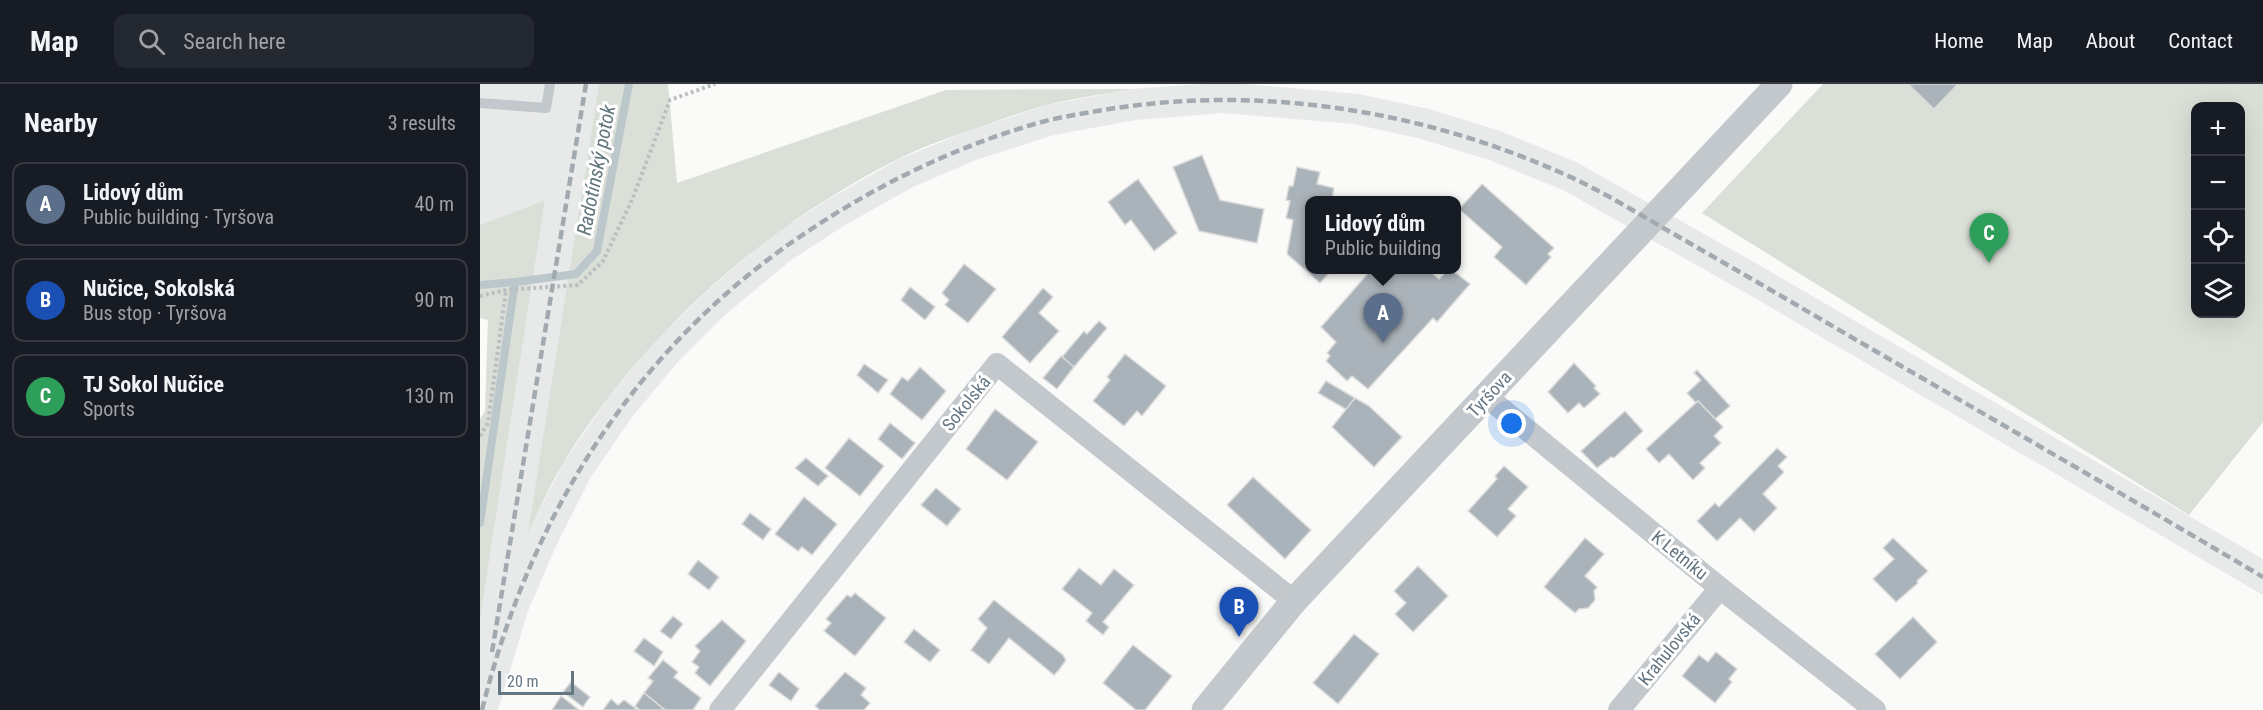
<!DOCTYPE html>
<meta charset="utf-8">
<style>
body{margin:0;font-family:"Roboto Condensed",sans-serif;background:#242831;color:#f1f3f6}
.controls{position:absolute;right:18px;top:18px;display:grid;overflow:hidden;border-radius:12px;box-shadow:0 6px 24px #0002}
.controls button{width:54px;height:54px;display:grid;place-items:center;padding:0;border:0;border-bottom:2px solid #363941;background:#171b24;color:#f1f3f6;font:30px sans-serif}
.scale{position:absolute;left:18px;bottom:15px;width:76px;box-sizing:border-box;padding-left:6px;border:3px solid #657683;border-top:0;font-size:16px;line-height:21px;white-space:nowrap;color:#657683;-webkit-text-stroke:4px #fff;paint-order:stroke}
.you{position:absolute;left:1032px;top:340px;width:21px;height:21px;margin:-15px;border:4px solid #fff;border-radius:50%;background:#1a73e8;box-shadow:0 0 0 9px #1a73e833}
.badge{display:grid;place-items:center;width:39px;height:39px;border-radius:50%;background:#0b8043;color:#fff;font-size:20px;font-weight:700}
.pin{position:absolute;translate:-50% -50px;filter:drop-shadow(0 2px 3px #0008)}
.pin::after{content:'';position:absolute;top:32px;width:21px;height:18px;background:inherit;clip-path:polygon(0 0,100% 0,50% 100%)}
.popup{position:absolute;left:825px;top:112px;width:156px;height:78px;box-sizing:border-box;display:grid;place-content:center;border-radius:12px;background:#171b24;filter:drop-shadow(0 2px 4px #0005);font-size:20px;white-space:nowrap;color:#9ea1a6}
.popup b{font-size:22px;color:#f1f3f6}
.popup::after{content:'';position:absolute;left:50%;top:100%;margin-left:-12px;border:12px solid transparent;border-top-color:#171b24}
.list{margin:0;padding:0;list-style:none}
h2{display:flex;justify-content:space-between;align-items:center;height:78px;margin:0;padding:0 24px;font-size:26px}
h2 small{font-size:20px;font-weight:400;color:#9ea1a6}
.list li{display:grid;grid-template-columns:39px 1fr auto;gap:18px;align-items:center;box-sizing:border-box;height:84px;margin:0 12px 12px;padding:0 12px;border:2px solid #363941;border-radius:12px}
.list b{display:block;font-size:22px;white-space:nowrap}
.list p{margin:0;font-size:20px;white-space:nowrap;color:#9ea1a6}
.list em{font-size:20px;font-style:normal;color:#9ea1a6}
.icon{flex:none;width:33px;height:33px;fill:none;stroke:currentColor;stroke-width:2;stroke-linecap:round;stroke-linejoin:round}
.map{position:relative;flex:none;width:1783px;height:626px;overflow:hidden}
header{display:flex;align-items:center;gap:36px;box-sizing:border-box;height:84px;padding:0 30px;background:#171b24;border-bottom:2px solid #363941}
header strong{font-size:28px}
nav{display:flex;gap:33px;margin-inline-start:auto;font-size:21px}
.search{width:420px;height:54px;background:#242831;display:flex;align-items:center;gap:15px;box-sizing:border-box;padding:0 21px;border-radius:12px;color:#9ea1a6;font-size:22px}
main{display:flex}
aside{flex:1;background:#171b24}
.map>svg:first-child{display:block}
.built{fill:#e8e9e9}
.green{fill:#dadfd7;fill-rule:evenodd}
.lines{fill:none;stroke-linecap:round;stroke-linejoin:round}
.stream{stroke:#bbc7cb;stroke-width:8}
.building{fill:#aab3b9;stroke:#dcdcda;stroke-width:1.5}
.path{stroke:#bbbfc2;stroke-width:4;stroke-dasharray:3 3;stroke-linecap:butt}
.service{stroke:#c3c8cc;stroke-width:10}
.minor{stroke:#c3c8cc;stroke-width:22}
.tertiary{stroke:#c3c8cc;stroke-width:27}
.rail{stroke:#a2aab0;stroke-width:4.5;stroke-dasharray:9 4.5;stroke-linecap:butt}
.labels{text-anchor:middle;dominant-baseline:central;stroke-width:6;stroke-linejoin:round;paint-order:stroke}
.street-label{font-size:18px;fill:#657683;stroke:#fff}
.water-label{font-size:20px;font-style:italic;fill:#60757c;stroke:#fff}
</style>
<header>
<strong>Map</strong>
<div class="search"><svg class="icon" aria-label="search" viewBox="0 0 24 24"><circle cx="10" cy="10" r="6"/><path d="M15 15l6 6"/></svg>Search here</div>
<nav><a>Home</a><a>Map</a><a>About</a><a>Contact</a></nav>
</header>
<main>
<aside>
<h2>Nearby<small>3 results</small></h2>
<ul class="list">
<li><span class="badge" style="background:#5c6f8a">A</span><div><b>Lidový dům</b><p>Public building · Tyršova</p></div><em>40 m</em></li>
<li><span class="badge" style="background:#1a4fb4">B</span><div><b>Nučice, Sokolská</b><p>Bus stop · Tyršova</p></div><em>90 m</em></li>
<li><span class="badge" style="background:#2e9e5b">C</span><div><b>TJ Sokol Nučice</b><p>Sports</p></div><em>130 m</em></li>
</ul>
</aside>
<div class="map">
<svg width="1783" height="626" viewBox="0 0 1783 626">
<rect width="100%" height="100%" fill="#fafaf8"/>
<path class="built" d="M0,0h119l-70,447 35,-69 44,-64 47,-57 50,-48 66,-57 58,-37 70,-40 67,-27 81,-27 85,-16 71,-5h41l115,10 70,15 71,22 76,31 185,104 502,293v36l-517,-302 -183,-103 -74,-30 -68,-21 -67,-15 -132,-11 -86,7 -82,15 -78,25 -63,27 -68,38 -55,36 -65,54 -47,47 -46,55 -41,60 -35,69 -28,65 -30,99h-18v-90l65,-420 -65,25z"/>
<g class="green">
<path d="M119,0h69l9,99 269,-93 186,-1c-28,5 -57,9 -85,16 -16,4 -32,10 -47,15 -34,12 -70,23 -102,39 -136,69 -252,172 -333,301 -14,23 -25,49 -37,73z"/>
<path d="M1343,0h440v338l-74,93 -487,-302zM1716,22h44v208h-44z"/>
<path d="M65,116l-65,420v-201l5,-8 3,-91 -8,-2v-93z"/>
</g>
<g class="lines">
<g class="stream">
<path d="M0,201l35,-3"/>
<path d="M0,439l35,-241 61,-8 21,-23 32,-167"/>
</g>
</g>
<g class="building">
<path d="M1428,0h50l-24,25z"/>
<path d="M722,71l18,45 44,9 -7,34 -58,-12 -26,-64z"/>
<path d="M817,83l23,5 -3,12 17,4 -2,12h-22v70h22l-12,13 -33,-29 6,-34 -7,-2 4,-17 -4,-1 3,-14h4z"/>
<path d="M658,95l39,54 -23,18 -23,-31 -6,5 -17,-23z"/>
<path d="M1002,100l72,64 -6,6 3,3 -25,28 -32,-28 8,-10 -43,-38z"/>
<path d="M484,180l32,25 -28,34 -23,-18 4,-5 -7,-7z"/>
<path d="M891,186h57l11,9 9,-9h4l18,14 -33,38 -4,-4 -65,71 -16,-13 -5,5 -21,-20 4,-5 -3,-3 9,-11 -15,-15z"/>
<path d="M430,203l25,20 -10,13 -24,-20z"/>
<path d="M563,204l10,9 -14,16 20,18 -29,32 -28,-26z"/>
<path d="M619,237l8,7 -33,39 -12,-10 22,-26 3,3z"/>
<path d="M645,270l41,32 -24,30 -5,-5 -13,15 -31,-25 17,-21 -3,-3z"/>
<path d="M581,272l13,11 -17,22 -14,-11z"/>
<path d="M1094,279l22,23 -2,2 6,6 -16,14 -5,-5 -11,10 -20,-21z"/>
<path d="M384,280l24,16 -10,13 -21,-18z"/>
<path d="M440,283l26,24 -24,29 -32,-26 12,-17 6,4z"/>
<path d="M1217,286l33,36 -15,13 -17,-18 -2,2 -9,-10 14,-13 -7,-7z"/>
<path d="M846,297l29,17 -8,12 -29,-17z"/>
<path d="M875,314l14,8 33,31 -28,30 -42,-40z"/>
<path d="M1218,317l25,26 -9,9 7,7 -21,20 5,5 -12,12 -24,-26 -10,9 -13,-14z"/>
<path d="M515,325l43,33 -31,38 -41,-31z"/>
<path d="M1145,327l18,20 -29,27 -3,-1 -14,11 -16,-17z"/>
<path d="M410,339l25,20 -13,16 -24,-20z"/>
<path d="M369,354l35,28 -24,30 -35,-28z"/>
<path d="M1297,364l10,9 -9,9 6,6 -21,22 14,14 -23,24 -14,-14 -23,23 -20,-20 18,-18 4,4z"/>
<path d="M326,374l22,18 -10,10 -23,-18z"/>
<path d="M1024,382l24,21 -20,22 8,7 -19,21 -29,-26 29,-32 -2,-3z"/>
<path d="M773,393l58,53 -26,29 -58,-54z"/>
<path d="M456,404l25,21 -14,17 -26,-21z"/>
<path d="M324,413l33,27 -25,31 -10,-8 -4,4 -23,-17z"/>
<path d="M270,429l21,16 -8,11 -21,-16z"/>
<path d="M1105,454l19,16 -19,22 12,11 -3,4 1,9 -7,8 -9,1 -4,4 -31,-26z"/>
<path d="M1413,454l35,33 -11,10 1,2 -22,19 -23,-23 21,-20 -11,-11z"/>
<path d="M218,476l21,17 -10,13 -21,-16z"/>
<path d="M938,482l30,30 -35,36 -18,-18 11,-11 -12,-12z"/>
<path d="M599,484l22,17 13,-16 20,16 -31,37 6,5 -6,8 -17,-14 6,-8 -30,-24z"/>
<path d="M375,509l31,25 -31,38 -31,-25 7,-8 -5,-4 21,-24 4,2z"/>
<path d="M514,516l69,55 3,5 -7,10 -5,5 -45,-37 -20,26 -18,-14 16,-22 -9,-9z"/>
<path d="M193,532l10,8 -12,15 -11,-8z"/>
<path d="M1433,533l24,25 -37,37 -25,-25z"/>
<path d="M242,536l24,21 -36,45 -15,-13 4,-6 -7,-5 8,-11 -5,-5z"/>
<path d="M434,545l26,21 -10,12 -26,-20z"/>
<path d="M874,550l25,20 -41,50 -25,-21z"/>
<path d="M164,554l19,14 -9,14 -20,-15z"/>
<path d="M653,561l39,31 -27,34h-9l-33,-27z"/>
<path d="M1236,568l21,17 -8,10 3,3 -17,21 -33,-27 17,-21 9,7z"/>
<path d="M183,576l15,12 -4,5 27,21 -8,12h-28l-21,-17 9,-12 -5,-3z"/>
<path d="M299,588l20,17 -8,12 -22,-16z"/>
<path d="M365,588l21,16 -5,7 9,8 -6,7h-44l-5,-4z"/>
<path d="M91,598l19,15 -7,10 -20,-15z"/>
<path d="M164,609l21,17h-25l-5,-4z"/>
<path d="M81,612l18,14h-27z"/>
<path d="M131,615l7,6 6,-5 14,10h-35z"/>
</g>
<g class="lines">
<g class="path">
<path d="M0,212l26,-6 72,-5 25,-24 29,-61 38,-100 45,-16"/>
<path d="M0,352l8,-13 18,-133"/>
</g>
<path class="service" d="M0,19l66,5 4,-24"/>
<g class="minor">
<path d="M1007,313l233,191 155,122"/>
<path d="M240,626l277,-346 297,237"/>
<path d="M1139,626l101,-122"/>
</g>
<path class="tertiary" d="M725,626l89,-109 485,-517"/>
<g class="rail">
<path d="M12,568l94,-568"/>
<path d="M2,626c50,-202 160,-373 337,-486 71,-46 148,-82 230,-104 18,-4 36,-7 54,-10 157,-26 319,0 463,65 36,16 71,38 106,58 54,31 108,62 162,94 143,83 287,166 429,250"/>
</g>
</g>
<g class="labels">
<g class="street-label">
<text transform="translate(1009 310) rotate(-47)">Tyršova</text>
<text transform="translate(486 319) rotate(-51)">Sokolská</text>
<text transform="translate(1200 471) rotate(39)">K Letníku</text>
<text transform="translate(1189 565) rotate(-51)">Krahulovská</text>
</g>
<g class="water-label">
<text transform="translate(116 86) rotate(-79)">Radotínský potok</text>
</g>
</g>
</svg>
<div class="controls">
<button>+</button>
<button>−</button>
<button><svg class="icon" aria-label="locate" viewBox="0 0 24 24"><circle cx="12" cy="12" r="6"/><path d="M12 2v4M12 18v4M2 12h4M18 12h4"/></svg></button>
<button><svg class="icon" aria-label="layers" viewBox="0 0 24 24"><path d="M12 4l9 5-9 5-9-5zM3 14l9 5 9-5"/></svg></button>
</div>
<div class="scale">20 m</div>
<div class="you"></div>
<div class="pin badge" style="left:903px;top:259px;background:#5c6f8a">A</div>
<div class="popup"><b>Lidový dům</b>Public building</div>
<div class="pin badge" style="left:759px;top:553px;background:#1a4fb4">B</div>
<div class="pin badge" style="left:1509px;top:179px;background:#2e9e5b">C</div>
</div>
</main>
